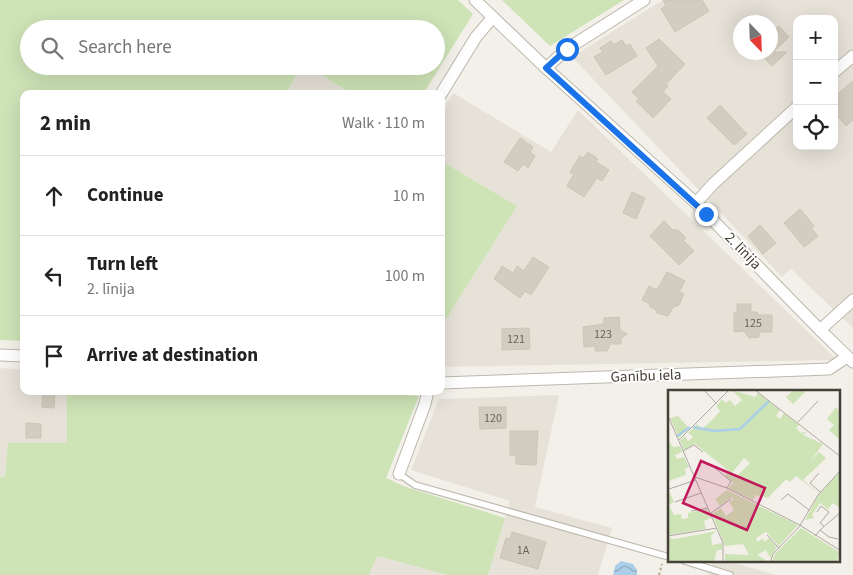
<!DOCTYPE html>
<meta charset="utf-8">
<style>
body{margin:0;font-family:"Source Sans 3",sans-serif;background:#f6f6f6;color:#222}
.controls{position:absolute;right:15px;top:15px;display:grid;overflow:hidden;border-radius:10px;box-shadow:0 5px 20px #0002}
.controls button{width:45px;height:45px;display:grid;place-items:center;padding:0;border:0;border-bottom:1px solid #e0e0e0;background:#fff;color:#222;font:25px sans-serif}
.compass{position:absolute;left:733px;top:15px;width:45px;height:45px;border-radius:50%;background:#fff;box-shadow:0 5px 20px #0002;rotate:157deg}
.stop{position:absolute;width:15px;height:15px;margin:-11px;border:4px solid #1a73e8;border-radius:50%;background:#fff}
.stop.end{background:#1a73e8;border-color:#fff;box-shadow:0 1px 5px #0008}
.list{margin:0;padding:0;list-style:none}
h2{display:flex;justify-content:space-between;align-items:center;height:65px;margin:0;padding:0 20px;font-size:21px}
h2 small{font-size:16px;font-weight:400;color:#767676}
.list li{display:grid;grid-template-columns:32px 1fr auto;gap:15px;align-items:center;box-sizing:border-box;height:80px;padding:0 20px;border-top:1px solid #e0e0e0}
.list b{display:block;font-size:19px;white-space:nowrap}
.list p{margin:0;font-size:16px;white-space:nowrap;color:#767676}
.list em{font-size:16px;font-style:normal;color:#767676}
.icon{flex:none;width:28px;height:28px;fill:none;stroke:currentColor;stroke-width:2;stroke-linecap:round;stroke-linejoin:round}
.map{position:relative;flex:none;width:853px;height:575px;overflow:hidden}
.search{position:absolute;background:#fff;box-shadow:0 5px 20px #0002;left:20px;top:20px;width:425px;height:55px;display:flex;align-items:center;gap:12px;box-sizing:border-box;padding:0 18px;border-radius:28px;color:#767676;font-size:19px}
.panel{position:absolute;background:#fff;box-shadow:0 5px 20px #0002;left:20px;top:90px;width:425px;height:305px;border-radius:10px}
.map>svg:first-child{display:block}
.residential{fill:#e6e2d8;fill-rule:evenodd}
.grass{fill:#cee3b6}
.water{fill:url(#water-waves)}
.building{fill:#d3ccc0;stroke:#cdc4b3}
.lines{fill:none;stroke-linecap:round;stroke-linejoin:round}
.service-casing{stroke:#bdb8ac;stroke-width:8}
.minor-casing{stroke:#bdb8ac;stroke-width:13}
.path{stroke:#beb49f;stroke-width:2.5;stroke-dasharray:2.5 2.5;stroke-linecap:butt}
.service{stroke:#fff;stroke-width:5.5}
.minor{stroke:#fff;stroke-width:11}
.route{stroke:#1a73e8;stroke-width:6}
.labels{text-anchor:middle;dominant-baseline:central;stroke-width:4;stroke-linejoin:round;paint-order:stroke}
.number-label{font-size:12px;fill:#69645a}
.street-label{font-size:15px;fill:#464138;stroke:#fff}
.inset-river{fill:none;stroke:#accfe9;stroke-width:2.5}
.inset-road{fill:none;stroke:#aeaaa2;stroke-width:1}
.view{fill:#c2185b;fill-opacity:0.15;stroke:#c2185b;stroke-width:2.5}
.inset-edge{fill:none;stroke:#464138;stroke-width:2.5}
</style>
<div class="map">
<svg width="853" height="575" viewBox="0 0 853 575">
<defs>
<pattern id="water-waves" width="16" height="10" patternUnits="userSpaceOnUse" patternTransform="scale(1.25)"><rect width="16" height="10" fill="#accfe9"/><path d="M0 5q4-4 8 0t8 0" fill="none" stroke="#8eaabe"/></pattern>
</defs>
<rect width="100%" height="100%" fill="#f3f0e9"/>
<g class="residential">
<path d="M663,0h190v328l-62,-59 -9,8 -210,-220zM797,19h37v127h-37zM740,22h30v30h-30z"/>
<path d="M302,66h4l47,28h-68z"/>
<path d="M453,93l98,59 27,-42 259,250 -396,7v-40l76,-121 -76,-45v-48z"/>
<path d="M0,368l24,2v21h43v52h-59l-3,35 -5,-1z"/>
<path d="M559,395l-24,112 77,21 -14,47h-110l22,-74 -99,-31 28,-71z"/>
<path d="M377,556l71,19h-79z"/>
<path d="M713,561h15l48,14h-67z"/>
</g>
<g class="grass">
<path d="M0,0h458l15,14 -50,80h-70l-47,-28h130v-37h-407v37h273l-17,28h-261v247l-24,-1z"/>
<path d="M502,0h122l-74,46z"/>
<path d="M441,161l76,45 -76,121z"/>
<path d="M67,391h284l68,5 -33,82 20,9 99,31 -17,57h-40l-71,-19 -8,19h-369v-98h5l3,-34h59z"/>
</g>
<path class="water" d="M621,561l12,3 4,6v5h-24l2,-9z"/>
<g class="building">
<path d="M663,0h39l7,11 -34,21 -14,-23 5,-3z"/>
<path d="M779,26l10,11 -16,15h14l-15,14 -13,-14h11v-18z"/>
<path d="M659,39l26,25 -19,20 2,2 -5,6 8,7 -18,19 -17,-17 3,-2 -7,-7 26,-26 -12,-18z"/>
<path d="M622,40l4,6 4,-2 7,12 -31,19 -12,-18 9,-5 -3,-4 11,-7 2,4z"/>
<path d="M853,81v39l-7,6 -12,-14v-15z"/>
<path d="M720,105l27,29 -13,11 -27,-27z"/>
<path d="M520,138l13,9 -3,5 5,4 -7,12 -5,-4 -5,7 -14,-9z"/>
<path d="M588,152l10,7 -2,3 13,8 -7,11 -5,-3 -13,19 -17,-11 7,-12 -4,-2 10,-16 3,2z"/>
<path d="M632,192l13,6 -9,21 -13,-6z"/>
<path d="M800,209l14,17 -3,2 7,8 -14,11 -20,-24z"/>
<path d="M664,221l9,9h5l8,8 -3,2 11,11 -15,14 -29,-29z"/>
<path d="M760,225l16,18 -13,11 -15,-18z"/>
<path d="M533,257l16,10 -18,28 -6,-4 -5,7 -26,-19 8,-13 11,7 4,-7 7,5z"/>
<path d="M667,272l18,9 -6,11 5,2 -5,11 -6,2 -5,9 -11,-3 -1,-3 -7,-4 1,-2 -8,-4 7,-14 8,4z"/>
<path d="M737,304h14v8h6l1,3h14v17h-13v5l-10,1 -5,-7 -10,1v-19h3z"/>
<path d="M619,317l1,13 7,4 -6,4v6h-11l-3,7h-12v-5l-11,1 -1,-20 21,-3v-6z"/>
<path d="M529,328l1,21 -28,1v-21z"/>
<path d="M43,391h12l-1,17 -12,-1z"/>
<path d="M479,407h27v21l-26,1z"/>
<path d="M26,423l15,1v14h-15z"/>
<path d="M510,431h28l-2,34 -20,-1v-9h-6z"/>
<path d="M512,532l34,10 -8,27 -38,-11 6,-20 4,1z"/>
</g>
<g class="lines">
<defs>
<g id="service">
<path d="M399,474l16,11 254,72"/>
<path d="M685,561l45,14"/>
</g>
<g id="minor">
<path d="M475,0l71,68 150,135 124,127 33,32"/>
<path d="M546,68l21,-19 77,-49"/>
<path d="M834,72l19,-16"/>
<path d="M441,94l35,-57 17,-20"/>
<path d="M696,203l17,-19 84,-77"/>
<path d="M820,330l33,-30"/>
<path d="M0,355l24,1"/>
<path d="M441,383l388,-14 18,-12"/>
<path d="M399,474l26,-70 3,-13"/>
</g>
</defs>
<use href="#service" class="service-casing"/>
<use href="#minor" class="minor-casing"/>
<path class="path" d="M659,575l3,-11"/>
<use href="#service" class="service"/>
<use href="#minor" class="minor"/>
</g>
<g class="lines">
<path class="route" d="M567,49l-21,19 160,146"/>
</g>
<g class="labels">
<g class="number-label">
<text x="753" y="323">125</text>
<text x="603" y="334">123</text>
<text x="516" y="339">121</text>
<text x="493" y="418">120</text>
<text x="523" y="550">1A</text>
</g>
<g class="street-label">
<text transform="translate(743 251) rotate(46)">2. līnija</text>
<text transform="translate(646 376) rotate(-2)">Ganību iela</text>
</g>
</g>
<g transform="translate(668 390)">
<rect width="172" height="172" fill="#f3f0e9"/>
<path d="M64,0l23,7 3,-4 22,17 -4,6 4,3 4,-6 15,12 -3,3 5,5 6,-2 -4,4 20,9 -13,18 9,-10 7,6 -23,22 15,13 -22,-17 -6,6 -4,-3 -18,19 -12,-3 -3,5 -25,-12 5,-5 -8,-7 4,-5 -34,-27 -11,6 -4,-9 5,-5 3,5 5,-4 -5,-4 9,-9 5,5 11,-10 7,-8 -4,-5 6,-7 4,4 4,-3 5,6 7,-6zM76,68l6,5 -14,14 -4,-4zM10,26l11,12 -10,10 -9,-20zM0,50l5,7 7,-1 2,6 -7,3 2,4 7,-2 5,10 -4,2 1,6 -18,6zM172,81v37l-7,-5 -5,6 -8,-6 -8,12 2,3 -9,2 13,-24zM0,99l6,13 -5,3 5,10 7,-1 1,5 6,-1v-5l19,-4 4,9 -7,3 2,8 -38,6zM59,100l71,35 -19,21 -13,-14 -10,6 2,4 5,-4 1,4 5,-4 8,9 -7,11 -4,-8 -9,5 12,7h-44v-8l24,1 -6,-11 -18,2 -13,-32 9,-6 5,8 8,-6 -5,-8 4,-2 -1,-3 -12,9 -5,-7zM133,138l38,24 -2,10 -66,1 4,-9zM49,141l-6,4 1,10 10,-2v7h-5l-3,12h-46v-25l6,2z" fill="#cee3b6" fill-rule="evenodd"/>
<path d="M125,0h14l-14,14 -7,-7zM168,17l4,5v28l-11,-10 5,-5 -7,-6z" fill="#cee3b6"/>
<path class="inset-river" d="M25,37l21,4 26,-2 29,-28M9,46l13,-9"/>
<path class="inset-road" d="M36,0l12,13M87,0l86,67M0,26l55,127v20M130,32l20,-21M11,50l50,-50M15,61l11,-6 9,7M43,75l20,16 -4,7M151,83l-9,10 10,9M27,87l32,11 71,36 43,27M1,99l27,-9M113,110l7,-6 21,16M7,112l26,-9M23,121l17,-3M149,122l4,-6 8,6 -9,11 4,3M43,123l20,-14M152,140l21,-18M99,145l12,13M0,146l49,-8M147,146l5,-6 9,7 9,2M102,173l3,-9 26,-27 19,-32 23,-25"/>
<path class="view" d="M33,71l64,27 -18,42 -64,-27z"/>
<rect width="172" height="172" class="inset-edge"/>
</g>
</svg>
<div class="controls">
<button>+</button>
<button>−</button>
<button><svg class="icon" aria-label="locate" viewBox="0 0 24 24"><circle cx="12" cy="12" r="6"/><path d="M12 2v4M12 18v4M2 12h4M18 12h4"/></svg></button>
</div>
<svg class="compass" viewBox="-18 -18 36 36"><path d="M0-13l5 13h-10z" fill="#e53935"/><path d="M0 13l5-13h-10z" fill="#767676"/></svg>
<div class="stop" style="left:567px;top:49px"></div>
<div class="stop end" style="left:706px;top:214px"></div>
<div class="search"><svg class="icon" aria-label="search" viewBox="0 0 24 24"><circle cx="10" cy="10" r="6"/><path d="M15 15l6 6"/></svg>Search here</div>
<section class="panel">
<h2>2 min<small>Walk · 110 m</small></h2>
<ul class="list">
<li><svg class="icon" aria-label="ahead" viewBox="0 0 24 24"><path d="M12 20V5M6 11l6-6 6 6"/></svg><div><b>Continue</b></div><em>10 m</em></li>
<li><svg class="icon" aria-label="left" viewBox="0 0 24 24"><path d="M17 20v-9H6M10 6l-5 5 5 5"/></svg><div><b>Turn left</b><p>2. līnija</p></div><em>100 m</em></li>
<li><svg class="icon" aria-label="arrive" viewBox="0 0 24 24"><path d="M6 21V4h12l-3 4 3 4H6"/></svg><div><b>Arrive at destination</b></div></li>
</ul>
</section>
</div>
